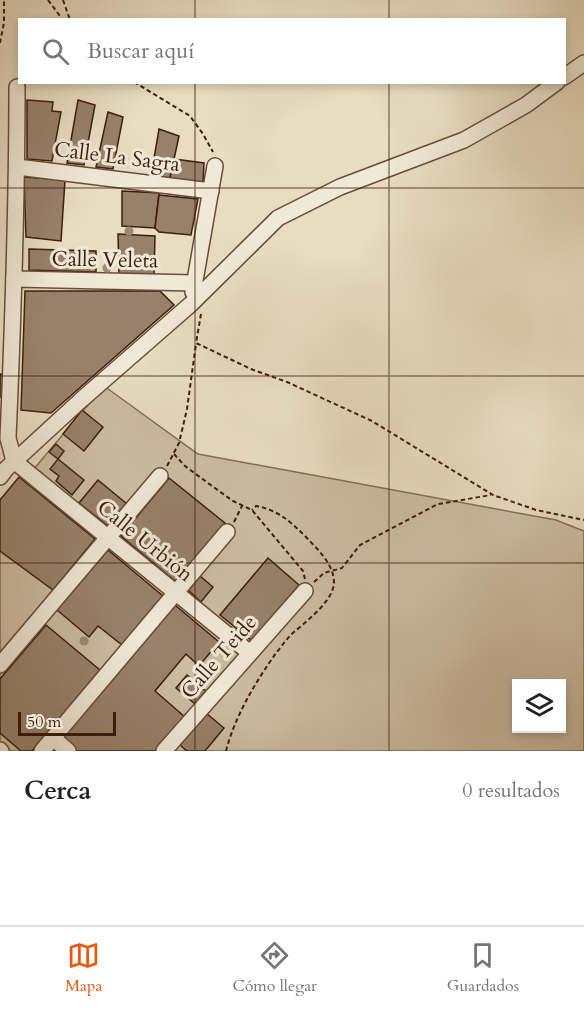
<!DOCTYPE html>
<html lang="es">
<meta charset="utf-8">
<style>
body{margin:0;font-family:Cardo,serif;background:#f6f6f6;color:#222}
.controls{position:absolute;right:18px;bottom:18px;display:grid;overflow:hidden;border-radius:0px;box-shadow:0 3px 9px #0003}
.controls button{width:54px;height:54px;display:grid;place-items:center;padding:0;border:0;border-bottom:2px solid #e0e0e0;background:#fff;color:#222;font:30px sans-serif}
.scale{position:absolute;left:18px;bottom:15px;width:98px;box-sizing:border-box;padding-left:6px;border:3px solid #3f1d0d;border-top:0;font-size:16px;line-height:21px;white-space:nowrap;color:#3f1d0d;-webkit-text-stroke:4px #f0e9d7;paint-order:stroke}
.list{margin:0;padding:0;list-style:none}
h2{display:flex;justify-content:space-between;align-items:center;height:78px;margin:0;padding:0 24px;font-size:26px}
h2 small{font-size:20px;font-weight:400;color:#767676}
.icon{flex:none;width:33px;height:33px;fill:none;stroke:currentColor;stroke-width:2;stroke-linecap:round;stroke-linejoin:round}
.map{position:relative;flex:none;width:584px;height:751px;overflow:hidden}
.search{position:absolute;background:#fff;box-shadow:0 3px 9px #0003;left:18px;right:18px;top:18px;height:66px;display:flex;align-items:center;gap:15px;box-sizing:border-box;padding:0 21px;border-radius:0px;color:#767676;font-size:22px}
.sheet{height:174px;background:#fff}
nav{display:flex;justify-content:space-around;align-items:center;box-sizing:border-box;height:84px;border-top:2px solid #e0e0e0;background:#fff;font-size:16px;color:#767676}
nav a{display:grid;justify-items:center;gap:3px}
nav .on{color:#ea580c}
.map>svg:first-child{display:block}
.green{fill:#cbbca2;stroke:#856c58;stroke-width:1.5;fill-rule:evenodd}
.building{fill:#97816b;stroke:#3f1d0d;stroke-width:1.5}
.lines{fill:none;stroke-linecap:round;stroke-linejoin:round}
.minor-casing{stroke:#694d3a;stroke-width:18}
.path{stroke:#3f1d0d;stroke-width:2;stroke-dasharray:4.5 3;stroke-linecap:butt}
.minor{stroke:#f0e9d7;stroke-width:15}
.tree{fill:#9e8972}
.grid{fill:none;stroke:#3f1d0d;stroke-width:1.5;stroke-opacity:0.55}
.labels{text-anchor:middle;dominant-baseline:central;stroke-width:6;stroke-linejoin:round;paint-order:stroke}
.street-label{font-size:21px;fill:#3f1d0d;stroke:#f0e9d7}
</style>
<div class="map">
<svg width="584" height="751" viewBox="0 0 584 751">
<rect width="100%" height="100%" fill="#e8ddc1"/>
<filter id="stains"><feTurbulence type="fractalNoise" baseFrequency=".00333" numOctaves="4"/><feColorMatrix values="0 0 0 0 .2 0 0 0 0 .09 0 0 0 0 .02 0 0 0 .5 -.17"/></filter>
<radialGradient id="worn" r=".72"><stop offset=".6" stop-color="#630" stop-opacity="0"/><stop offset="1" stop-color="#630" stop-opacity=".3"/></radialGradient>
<path class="green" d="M104,386l94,68 358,66 28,11v220h-584v-242zM516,684h46v44h-46z"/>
<g class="building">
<path d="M27,100l26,2 -1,9 9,1 -9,49 -25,-2z"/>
<path d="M78,100l17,5 -11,60 -17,-2z"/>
<path d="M108,112l15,5 -10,52 -17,-2z"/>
<path d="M159,129l20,7 -9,42 -19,-2z"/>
<path d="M174,159l30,4 -1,20 -33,-5z"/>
<path d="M24,177l41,3 -4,61 -35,-4z"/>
<path d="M122,191l37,2 -4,35 -33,-2z"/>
<path d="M159,195l39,4 -7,36 -32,-3 -4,-4z"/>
<path d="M118,234l37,2 -1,40 -35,-1z"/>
<path d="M29,249l67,2v21l-67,-2z"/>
<path d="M25,291h135l14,14 -123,108 -30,-3z"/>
<path d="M0,374l7,1 -2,23 -5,-1z"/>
<path d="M82,410l21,17 -19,24 -21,-17z"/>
<path d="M56,444l8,7 -6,8 -9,-7z"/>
<path d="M58,459l26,21 -12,15 -16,-14 3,-5 -9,-7z"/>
<path d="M19,477l76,62 -42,51 -53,-39v-51z"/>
<path d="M169,478l56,45 -49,59 -55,-46z"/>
<path d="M98,480l29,24 -19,22 -29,-23z"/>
<path d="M108,550l55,46 -41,49 -24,-19 -9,11 -32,-27z"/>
<path d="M268,558l31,27 -47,56 -32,-26z"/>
<path d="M200,576l13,11 -12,15 -13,-12z"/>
<path d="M175,605l44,37 -20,24 -13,-12 -31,37 30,26 -30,34h-78l-15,-13z"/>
<path d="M46,625l54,45 -68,81h-11l-21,-18v-54z"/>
<path d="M187,675l19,16 -11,13 -19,-16z"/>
<path d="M206,713l18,15 -19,23h-18l-7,-6z"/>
</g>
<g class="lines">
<defs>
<g id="minor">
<path d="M564,77l20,-14"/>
<path d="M17,87c0,117 -4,234 -9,351l6,23 236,192"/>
<path d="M17,167l194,24"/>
<path d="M14,279l181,4"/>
<path d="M193,292l22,-126"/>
<path d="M0,477l6,-8 75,-69 110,-96 87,-86 62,-31 124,-47 62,-35 31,-23"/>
<path d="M0,665l160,-189"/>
<path d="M53,738l15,13"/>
<path d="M0,750l1,1"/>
<path d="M42,751l185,-219"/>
<path d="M164,751l141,-160"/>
</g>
</defs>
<use href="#minor" class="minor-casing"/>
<g class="path">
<path d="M48,0l15,20"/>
<path d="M63,0l7,20"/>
<path d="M0,43l4,-21v-22"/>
<path d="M134,82l56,34 13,18 10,18"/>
<path d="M201,314l-5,29 55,26 36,13 85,39 121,74 43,15 48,10"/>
<path d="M174,454l11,12 23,17 25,18 19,9 51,61 2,8"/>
<path d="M167,466l12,-23 8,-34 9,-65"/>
<path d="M234,522l8,-16"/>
<path d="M314,582l10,-9 18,-5 18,-23 78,-41 53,-9"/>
<path d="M226,751c9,-35 29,-68 50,-98 6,-7 11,-15 18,-21 13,-11 39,-31 40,-49 0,-19 -16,-33 -28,-46 -15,-15 -28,-27 -50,-31l-4,4"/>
</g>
<use href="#minor" class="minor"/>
</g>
<g class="tree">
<circle cx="129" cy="231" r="4.5"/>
<circle cx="107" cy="268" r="4.5"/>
<circle cx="84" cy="641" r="4.5"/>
</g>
<path class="grid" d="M195,0v20M389,0v20M195,82v669M389,82v669M0,188h584M0,376h584M0,563h584"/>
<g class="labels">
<g class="street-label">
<text transform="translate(117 157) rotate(7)">Calle La Sagra</text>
<text transform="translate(105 260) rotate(1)">Calle Veleta</text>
<text transform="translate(145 541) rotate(39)">Calle Urbión</text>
<text transform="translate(219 657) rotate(-49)">Calle Teide</text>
</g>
</g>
<rect width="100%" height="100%" filter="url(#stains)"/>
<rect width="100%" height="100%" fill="url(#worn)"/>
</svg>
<div class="controls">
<button><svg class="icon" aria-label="layers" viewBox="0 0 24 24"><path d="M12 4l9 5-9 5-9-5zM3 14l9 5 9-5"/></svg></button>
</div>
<div class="scale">50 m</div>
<div class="search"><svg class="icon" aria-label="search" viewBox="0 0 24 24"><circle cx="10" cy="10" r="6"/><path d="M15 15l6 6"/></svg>Buscar aquí</div>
</div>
<section class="sheet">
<h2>Cerca<small>0 resultados</small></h2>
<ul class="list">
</ul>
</section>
<nav>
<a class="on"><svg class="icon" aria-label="map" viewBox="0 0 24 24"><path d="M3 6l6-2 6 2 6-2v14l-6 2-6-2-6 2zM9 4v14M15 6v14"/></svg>Mapa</a>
<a><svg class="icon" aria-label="directions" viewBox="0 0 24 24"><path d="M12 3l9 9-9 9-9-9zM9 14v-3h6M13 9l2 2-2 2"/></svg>Cómo llegar</a>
<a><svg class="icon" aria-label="saved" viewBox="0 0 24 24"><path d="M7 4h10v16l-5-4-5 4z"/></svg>Guardados</a>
</nav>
